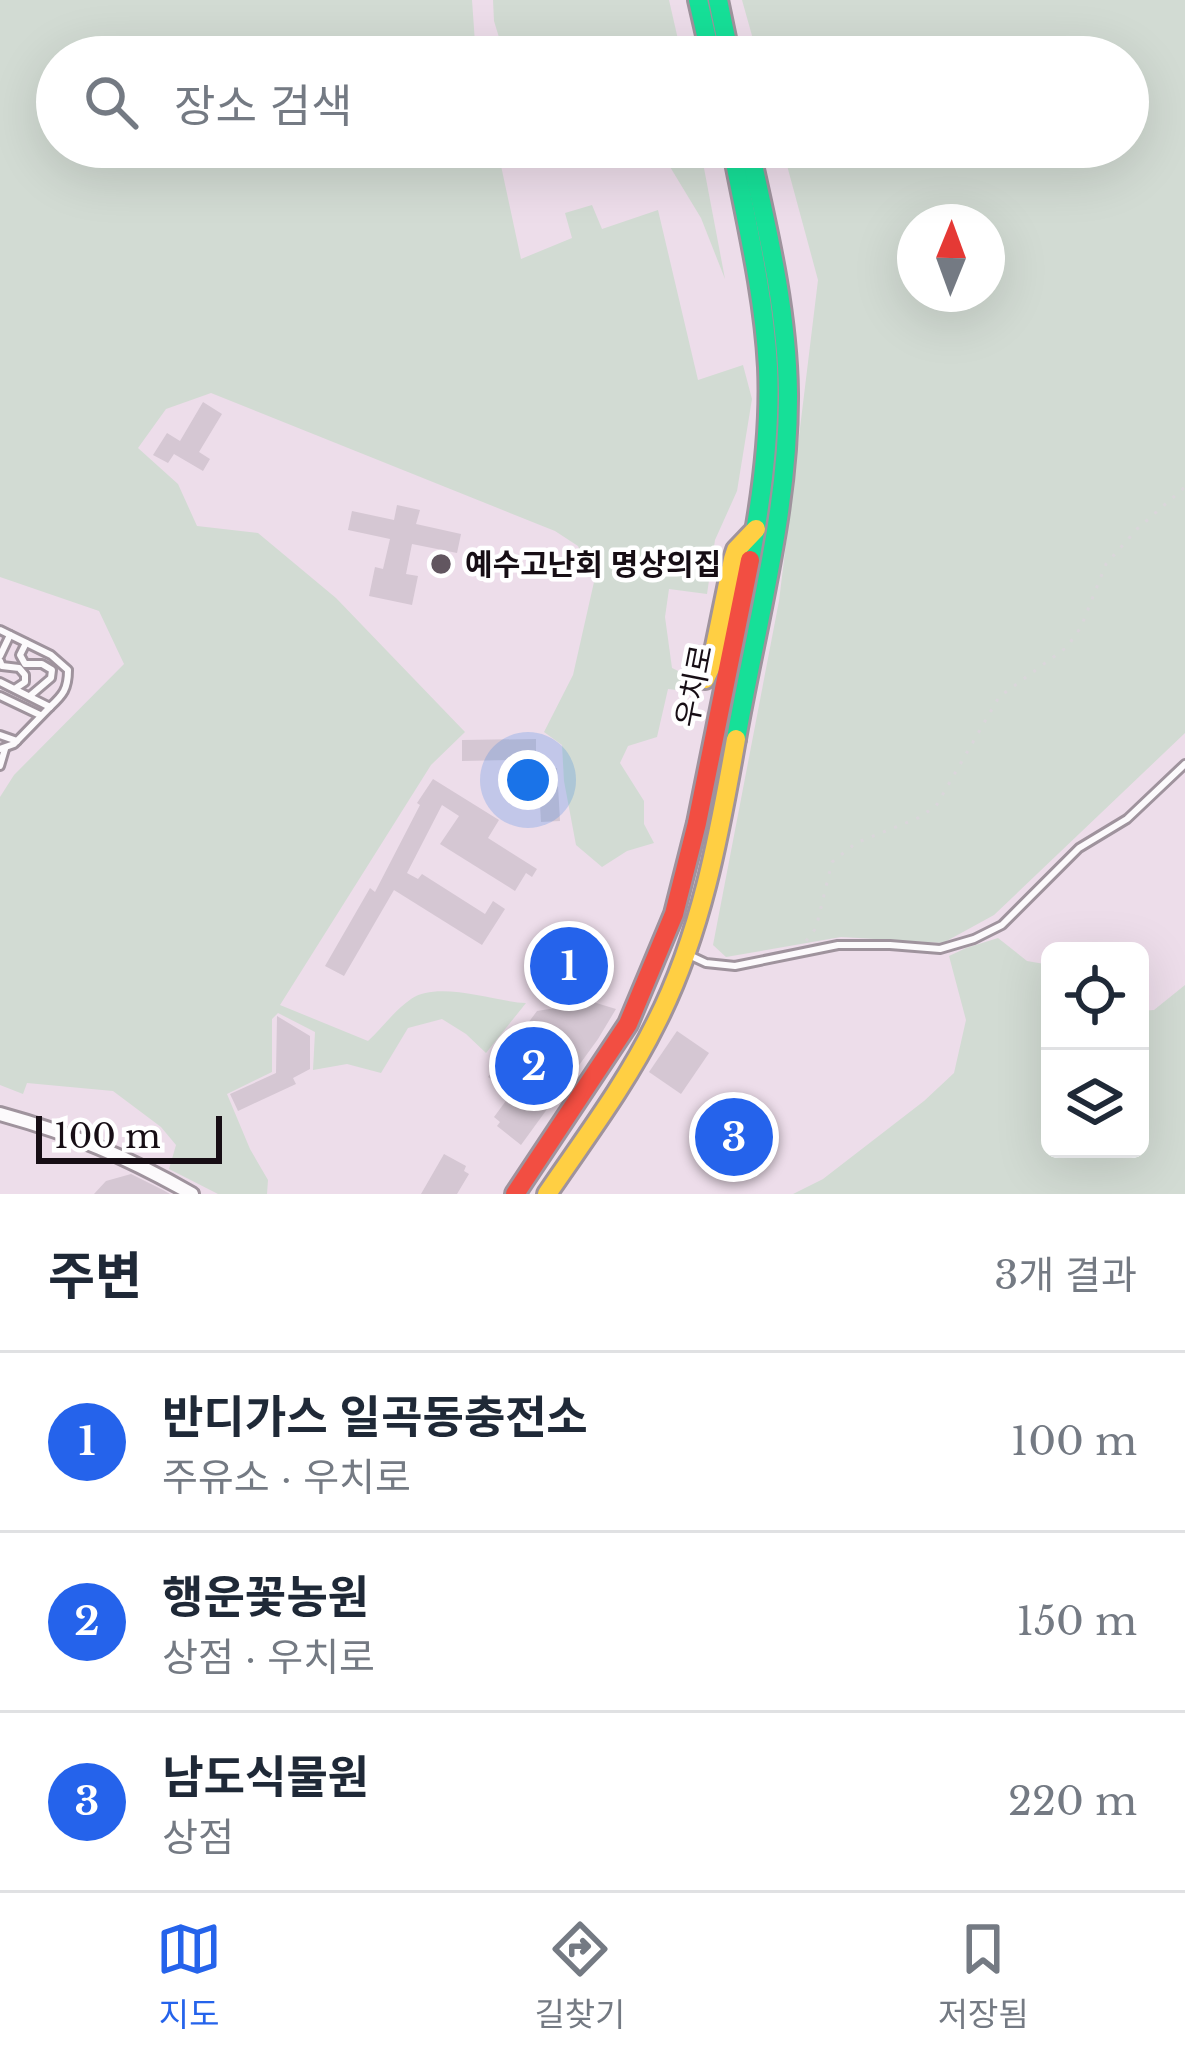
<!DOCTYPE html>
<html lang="ko">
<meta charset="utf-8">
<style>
body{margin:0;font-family:"Libre Baskerville","Noto Sans KR",serif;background:#f6f6f7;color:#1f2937}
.controls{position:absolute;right:36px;bottom:36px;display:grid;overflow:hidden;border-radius:18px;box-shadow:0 12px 48px #0002}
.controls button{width:108px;height:108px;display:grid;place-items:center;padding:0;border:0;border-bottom:3px solid #e0e1e3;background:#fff;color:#1f2937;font:60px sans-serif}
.compass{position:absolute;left:897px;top:204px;width:108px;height:108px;border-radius:50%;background:#fff;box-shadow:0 12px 48px #0002;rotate:1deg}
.scale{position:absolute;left:36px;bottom:30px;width:186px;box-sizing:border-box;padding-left:12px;border:6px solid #170e15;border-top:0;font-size:33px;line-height:42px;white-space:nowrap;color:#170e15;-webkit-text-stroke:9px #fff;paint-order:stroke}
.you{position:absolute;left:528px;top:780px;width:42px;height:42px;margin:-30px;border:9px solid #fff;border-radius:50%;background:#1a73e8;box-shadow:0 0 0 18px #1a73e833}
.badge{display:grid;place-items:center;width:78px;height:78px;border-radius:50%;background:#2563eb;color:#fff;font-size:39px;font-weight:700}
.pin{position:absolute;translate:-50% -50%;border:6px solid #fff;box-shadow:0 3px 12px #0006}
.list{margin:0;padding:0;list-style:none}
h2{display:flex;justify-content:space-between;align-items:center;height:156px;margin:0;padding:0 48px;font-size:51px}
h2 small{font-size:39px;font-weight:400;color:#747a83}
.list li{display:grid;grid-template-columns:78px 1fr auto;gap:36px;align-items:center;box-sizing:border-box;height:180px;padding:0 48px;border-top:3px solid #e0e1e3}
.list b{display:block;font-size:45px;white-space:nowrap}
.list p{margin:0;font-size:39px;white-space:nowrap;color:#747a83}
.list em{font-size:39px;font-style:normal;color:#747a83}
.icon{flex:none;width:66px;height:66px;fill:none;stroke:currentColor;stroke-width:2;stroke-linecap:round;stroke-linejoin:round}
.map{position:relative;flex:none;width:1185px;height:1194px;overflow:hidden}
.search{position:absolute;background:#fff;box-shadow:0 12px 48px #0002;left:36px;right:36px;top:36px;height:132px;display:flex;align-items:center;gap:30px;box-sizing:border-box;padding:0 42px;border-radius:66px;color:#747a83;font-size:45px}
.sheet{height:696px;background:#fff}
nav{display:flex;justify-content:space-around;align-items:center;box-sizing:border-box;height:168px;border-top:3px solid #e0e1e3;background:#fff;font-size:33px;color:#747a83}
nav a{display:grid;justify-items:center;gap:6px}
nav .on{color:#2563eb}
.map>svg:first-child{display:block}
.green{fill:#d2dbd3;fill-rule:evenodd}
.building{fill:#d5c7d3}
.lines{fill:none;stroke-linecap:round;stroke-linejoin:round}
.lane-casing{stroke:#9f939d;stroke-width:12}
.street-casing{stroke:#9f939d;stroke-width:18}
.fast-casing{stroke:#9f939d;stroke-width:24}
.slow-casing{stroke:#9f939d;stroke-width:24}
.jam-casing{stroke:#9f939d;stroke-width:24}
.path{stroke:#dad6da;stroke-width:3;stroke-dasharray:3 9;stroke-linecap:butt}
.lane{stroke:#fcfafc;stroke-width:6}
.street{stroke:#fcfafc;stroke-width:12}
.fast{stroke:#16e098;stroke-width:18}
.slow{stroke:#ffcf43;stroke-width:18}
.jam{stroke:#f24e42;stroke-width:18}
.poi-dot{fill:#625660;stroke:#fff;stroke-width:4.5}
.labels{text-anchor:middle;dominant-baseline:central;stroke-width:9;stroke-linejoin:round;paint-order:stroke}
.poi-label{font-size:30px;font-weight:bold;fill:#170e15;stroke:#fff;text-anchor:start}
.street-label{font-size:30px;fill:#170e15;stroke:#fff}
</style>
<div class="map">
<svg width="1185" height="1194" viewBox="0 0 1185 1194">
<rect width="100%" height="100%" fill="#edddea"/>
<g class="green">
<path d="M0,0h472l4,57h-419v90h440l24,112 51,-21 -7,-25 27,-8 10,24 56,-19 40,170 45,-15 9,34 -15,92 -22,49 -8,54 -38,-5 -4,28 7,51 21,10 -8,13 -17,-2 -11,48 -29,9 -8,17 24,38v23l10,19 -27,8 -25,16 -26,-22 -12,-64 -2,-36 -18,-13 29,-57 21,-93 -16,-36 -23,-15 -344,-138 -45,16 -28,39 40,36 19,42 61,7 78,65 129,134 -34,33 -151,240 88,36c14,-13 27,-31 43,-42 28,-19 84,3 115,4l-40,50 -20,-19 -24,-15 -34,9 -27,45 -34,-9 -34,6 2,-38 -37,-19 -6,6v53l-45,22 23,55 18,31 -1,14h-49l-49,-25 7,-24 -15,-18 -48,-36 -86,-8 -4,11 -23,-9v-288l14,-22 110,-111 -25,-53 -99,-34z"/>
<path d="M493,0h176l13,57h-177l-11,-36z"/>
<path d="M742,0h443v733l-191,182 -51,28 -102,-6 -115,20 -13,-12 66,-344 39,-321 -36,-133h346v-90h-370zM915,222h72v72h-72z"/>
<path d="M658,147h42l25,132 -24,-61z"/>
<path d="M998,938l29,23 23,4v184h90v-138l14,-1 31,-25v209h-392l30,-15 101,-78 30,-28 12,-53 -17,-64 17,-8z"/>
</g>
<g class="building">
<path d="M203,402l19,12 -23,38 11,7 -7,12 -29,-17 -6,9 -15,-8 14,-22 13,8z"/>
<path d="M397,505l23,5 -4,14 45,10 -4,19 -45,-9 -6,30 12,2 -6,29 -43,-9 6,-29 8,2 7,-30 -42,-9 4,-19 42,9z"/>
<path d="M536,739v29l-24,1v-9l-50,1v-21z"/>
<path d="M557,768l3,53 -19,1 -3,-53z"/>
<path d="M433,779l66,41 -11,18 49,31 -5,8 -6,-4 -11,18 -75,-47 19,-28 -17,-11 -35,68 11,6 4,-5 63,40 8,-13 12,8 -23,36 -88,-55 -50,86 -19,-10 45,-78 5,4 45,-87 -3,-2z"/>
<path d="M593,1002l23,7 -18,30 -77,106 -24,-19 3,-4 -6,-5 17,-23 -23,-17 49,-66z"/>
<path d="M277,1016l33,20v33l-17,9 3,6 -58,27 -8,-17 46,-21z"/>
<path d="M677,1031l32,22 -28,41 -32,-22z"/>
<path d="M444,1154l22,12 -2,5 5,3 -12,20h-36z"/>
<path d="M131,1174l32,16 7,4h-76l12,-13z"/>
</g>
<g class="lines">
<defs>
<g id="lane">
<path d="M0,630l51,25 17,15c0,19 -5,25 -18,37l-50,-25"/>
<path d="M26,643l-6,12 5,9h17l10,6 -1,8 -20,17"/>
<path d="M0,656l10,-21"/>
<path d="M0,661l2,5 17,2 6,7v7l-9,6"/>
<path d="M0,696l40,19"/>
<path d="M0,735l17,6"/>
<path d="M0,749l14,-5 36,-37"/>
<path d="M0,766l5,-17"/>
<path d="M689,955l17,8 29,3 103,-21h52l50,4 34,-10 28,-14 77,-77 48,-29 58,-55"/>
</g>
<path id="street" d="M0,1114c73,20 127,43 192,80"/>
<g id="fast">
<path d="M698,0l13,57"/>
<path d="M718,0l12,57"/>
<path d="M732,147c14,73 32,146 36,220 3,65 -6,130 -18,193"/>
<path d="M736,739c20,-114 53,-230 52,-346 -1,-84 -21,-165 -39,-246"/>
</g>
<g id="slow">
<path d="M705,679l6,-13 22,-107 3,-9 20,-21"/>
<path d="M547,1194c38,-56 79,-110 109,-171 45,-88 63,-187 80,-284"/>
</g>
<path id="jam" d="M515,1194l113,-170 46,-110 23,-91 53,-263"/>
</defs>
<use href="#lane" class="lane-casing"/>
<use href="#street" class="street-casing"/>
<use href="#fast" class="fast-casing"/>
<use href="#slow" class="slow-casing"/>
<use href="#jam" class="jam-casing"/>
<path class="path" d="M806,941l10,-13 16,-66 24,-19 62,-25 18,-12 63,-109 68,-50 14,-20 25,-63 31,-35 48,-42"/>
<use href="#lane" class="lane"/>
<use href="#street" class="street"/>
<use href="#fast" class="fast"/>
<use href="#slow" class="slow"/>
<use href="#jam" class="jam"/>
</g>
<circle class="poi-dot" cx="441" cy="564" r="12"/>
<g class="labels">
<g class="poi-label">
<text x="465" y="564">예수고난회 명상의집</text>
</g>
<g class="street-label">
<text transform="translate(694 686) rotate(-79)">우치로</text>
</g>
</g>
</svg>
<div class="controls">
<button><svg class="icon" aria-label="locate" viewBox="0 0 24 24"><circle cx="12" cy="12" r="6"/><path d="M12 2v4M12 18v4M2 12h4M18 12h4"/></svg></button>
<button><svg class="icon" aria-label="layers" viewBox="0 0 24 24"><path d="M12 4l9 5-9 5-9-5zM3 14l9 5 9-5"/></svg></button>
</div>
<svg class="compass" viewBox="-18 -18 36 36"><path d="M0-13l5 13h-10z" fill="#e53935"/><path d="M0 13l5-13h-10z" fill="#747a83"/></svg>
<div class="scale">100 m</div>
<div class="you"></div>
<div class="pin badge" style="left:569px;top:966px">1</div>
<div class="pin badge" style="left:534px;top:1066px">2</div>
<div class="pin badge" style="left:734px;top:1137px">3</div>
<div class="search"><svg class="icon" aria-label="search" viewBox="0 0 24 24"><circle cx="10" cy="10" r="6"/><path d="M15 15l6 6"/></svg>장소 검색</div>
</div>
<section class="sheet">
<h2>주변<small>3개 결과</small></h2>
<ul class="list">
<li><span class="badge">1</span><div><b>반디가스 일곡동충전소</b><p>주유소 · 우치로</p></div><em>100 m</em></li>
<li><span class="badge">2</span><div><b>행운꽃농원</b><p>상점 · 우치로</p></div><em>150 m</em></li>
<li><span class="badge">3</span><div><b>남도식물원</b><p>상점</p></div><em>220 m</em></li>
</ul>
</section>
<nav>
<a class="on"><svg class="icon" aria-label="map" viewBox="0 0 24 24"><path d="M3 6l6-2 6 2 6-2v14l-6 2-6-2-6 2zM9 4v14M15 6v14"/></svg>지도</a>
<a><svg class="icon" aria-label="directions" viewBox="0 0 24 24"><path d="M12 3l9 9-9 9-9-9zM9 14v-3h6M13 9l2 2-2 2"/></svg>길찾기</a>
<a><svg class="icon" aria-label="saved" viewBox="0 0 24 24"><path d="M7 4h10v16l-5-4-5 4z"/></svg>저장됨</a>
</nav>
